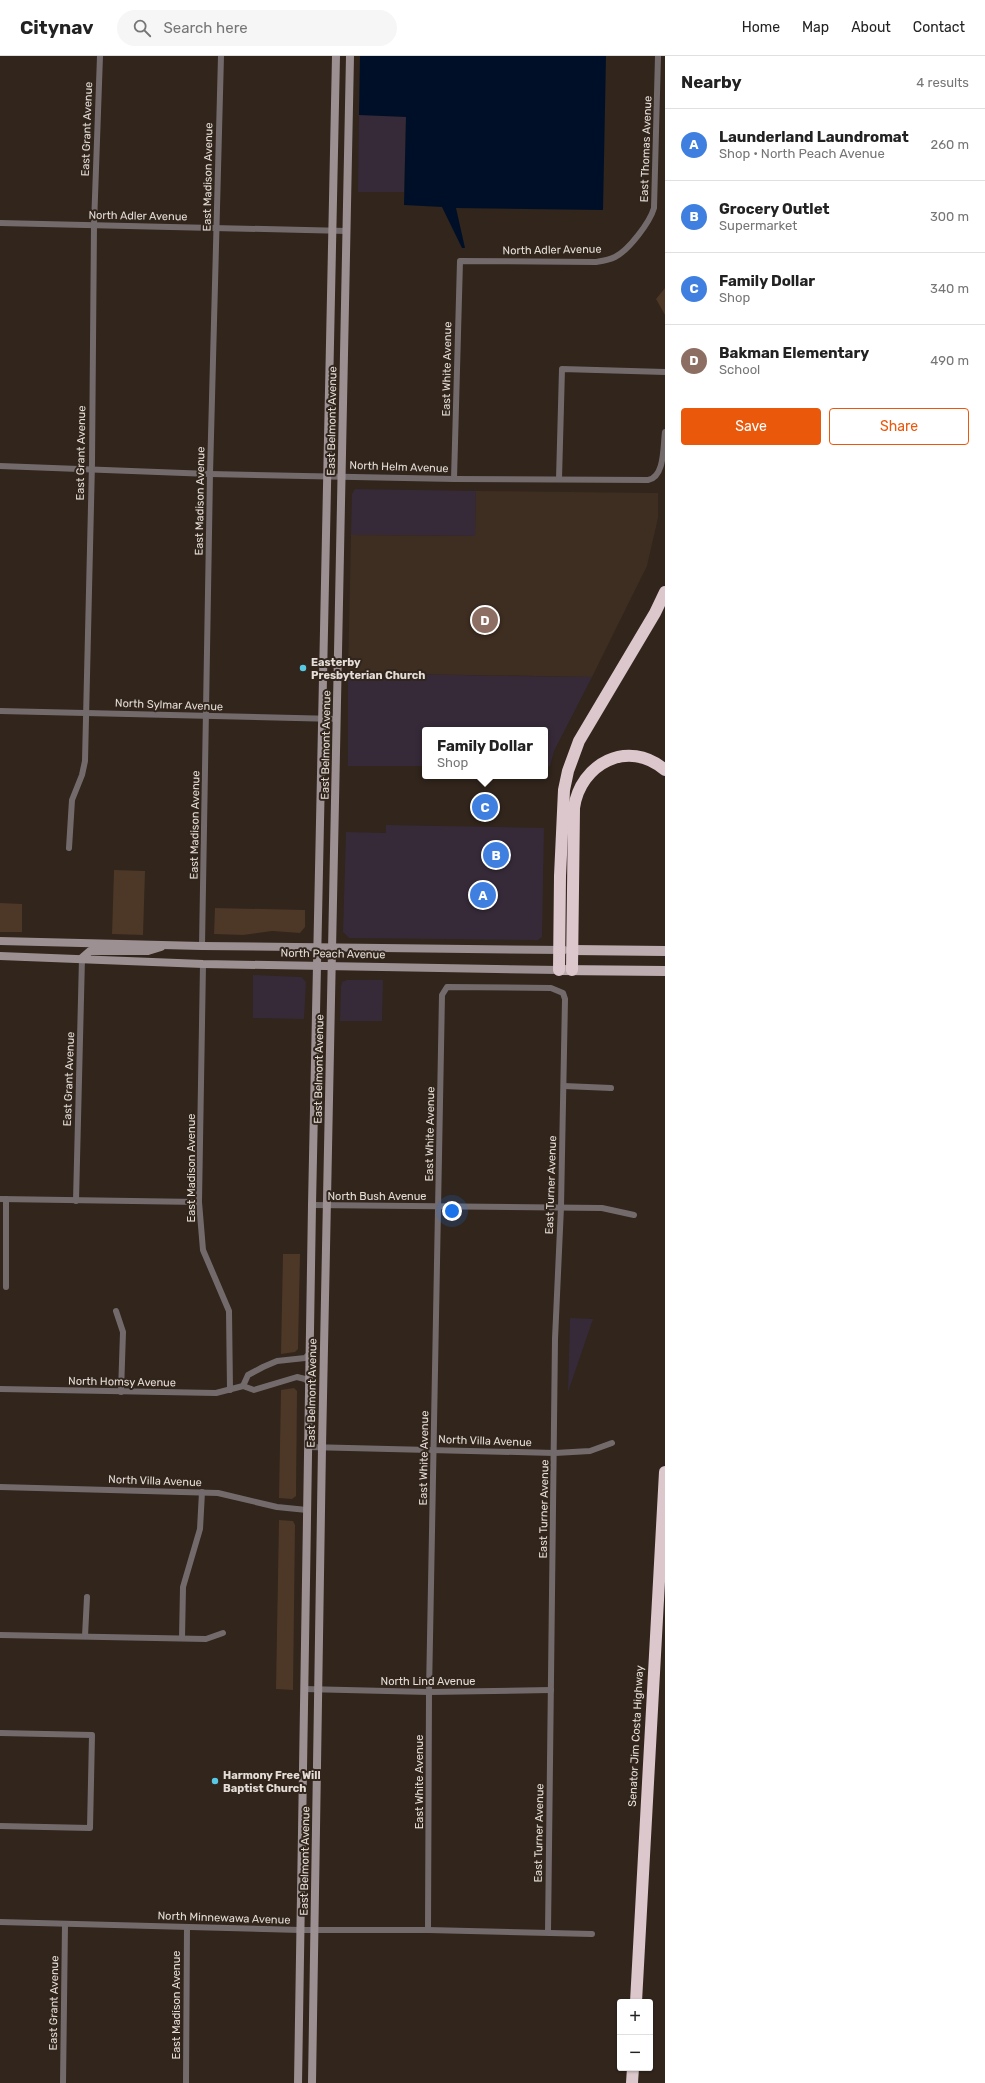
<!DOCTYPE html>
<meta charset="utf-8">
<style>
body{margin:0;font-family:Rubik,sans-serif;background:#f6f6f6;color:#222}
.controls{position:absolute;right:12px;bottom:12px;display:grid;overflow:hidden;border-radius:4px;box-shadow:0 1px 3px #0004}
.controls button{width:36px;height:36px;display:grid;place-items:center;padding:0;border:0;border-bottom:1px solid #e0e0e0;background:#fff;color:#222;font:20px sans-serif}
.you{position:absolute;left:452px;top:1155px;width:14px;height:14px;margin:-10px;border:3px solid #fff;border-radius:50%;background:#1a73e8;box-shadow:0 0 0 6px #1a73e833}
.badge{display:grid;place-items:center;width:26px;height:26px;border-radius:50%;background:#ea580c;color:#fff;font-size:13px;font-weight:700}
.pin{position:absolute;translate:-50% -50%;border:2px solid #fff;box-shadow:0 1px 4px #0006}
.popup{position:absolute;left:422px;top:671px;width:126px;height:52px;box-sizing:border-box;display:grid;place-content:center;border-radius:4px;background:#fff;filter:drop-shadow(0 1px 3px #0005);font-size:13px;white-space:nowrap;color:#767676}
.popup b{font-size:15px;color:#222}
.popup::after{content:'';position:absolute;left:50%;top:100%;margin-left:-8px;border:8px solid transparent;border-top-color:#fff}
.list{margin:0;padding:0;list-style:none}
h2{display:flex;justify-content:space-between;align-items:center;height:52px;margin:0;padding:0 16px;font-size:17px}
h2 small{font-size:13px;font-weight:400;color:#767676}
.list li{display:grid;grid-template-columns:26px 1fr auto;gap:12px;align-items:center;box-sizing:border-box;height:72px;padding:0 16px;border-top:1px solid #e0e0e0}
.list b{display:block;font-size:15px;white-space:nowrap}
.list p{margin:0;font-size:13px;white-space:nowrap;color:#767676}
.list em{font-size:13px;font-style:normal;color:#767676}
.actions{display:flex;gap:8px;padding:12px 16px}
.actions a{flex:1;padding:9px 0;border:1px solid #ea580c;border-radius:4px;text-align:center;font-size:14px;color:#ea580c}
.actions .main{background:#ea580c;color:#fff}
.icon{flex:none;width:22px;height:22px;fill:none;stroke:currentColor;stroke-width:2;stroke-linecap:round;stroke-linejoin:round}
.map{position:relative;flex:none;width:665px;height:2027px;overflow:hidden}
header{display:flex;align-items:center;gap:24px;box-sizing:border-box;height:56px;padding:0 20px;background:#fff;border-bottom:1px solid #e0e0e0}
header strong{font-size:19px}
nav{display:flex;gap:22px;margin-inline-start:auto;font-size:14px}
.search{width:280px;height:36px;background:#f6f6f6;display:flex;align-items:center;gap:10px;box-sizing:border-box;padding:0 14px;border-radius:22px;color:#767676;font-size:15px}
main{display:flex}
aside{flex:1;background:#fff}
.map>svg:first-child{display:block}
.commercial{fill:#362a38}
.built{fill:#3e2d21}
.green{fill:#4d3727}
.water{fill:#000f28}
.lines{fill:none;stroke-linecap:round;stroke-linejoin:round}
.street{stroke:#736a6c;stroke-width:6}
.secondary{stroke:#9d9093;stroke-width:8}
.primary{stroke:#beadb0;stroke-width:10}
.highway{stroke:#dcc7cc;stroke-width:12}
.poi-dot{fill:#59c8e4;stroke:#31251c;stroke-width:1.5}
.labels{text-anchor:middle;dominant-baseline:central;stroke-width:4;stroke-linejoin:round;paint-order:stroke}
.street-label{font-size:11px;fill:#e5ddd7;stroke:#31251c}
.poi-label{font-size:11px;font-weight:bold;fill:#e5ddd7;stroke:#31251c;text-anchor:start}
</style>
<header>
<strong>Citynav</strong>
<div class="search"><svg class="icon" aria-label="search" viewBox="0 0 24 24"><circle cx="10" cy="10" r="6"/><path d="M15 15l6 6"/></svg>Search here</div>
<nav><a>Home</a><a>Map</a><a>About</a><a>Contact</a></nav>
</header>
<main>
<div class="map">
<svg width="665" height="2027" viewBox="0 0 665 2027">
<rect width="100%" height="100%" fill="#31251c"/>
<g class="commercial">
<path d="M359,59l47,1 -2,76h-46z"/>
<path d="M355,433l121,2 -1,45 -124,-1 1,-41z"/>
<path d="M348,617l162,3 82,1 -38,74 -4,15h-5v-36h-120v36h-77z"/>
<path d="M386,769l158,3 -2,109 -4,3 -189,-2 -6,-6 3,-100 40,1z"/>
<path d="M253,919l48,2 5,5 -2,37 -51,-1z"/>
<path d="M347,924h36l-1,41h-42l1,-34 1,-5z"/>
<path d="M570,1262l23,1 -25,73z"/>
</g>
<path class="built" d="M476,435l182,2v25l-11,48 -55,111 -244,-4 3,-138 124,1z"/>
<g class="green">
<path d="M665,232v27l-9,-16z"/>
<path d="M114,814l31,1 -2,64 -31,-1z"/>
<path d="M0,847l22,1v28h-22z"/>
<path d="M215,852l90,2v17l-5,6 -28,-2 -29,4 -29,-1z"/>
<path d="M283,1198h17l-2,95 -3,3 -14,2z"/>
<path d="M294,1332l3,3 -1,105 -4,3 -13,-1 2,-108z"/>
<path d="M279,1464l14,1 2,4 -2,165 -17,-1z"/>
</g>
<path class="water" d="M360,0h246l-3,154 -147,-2 9,40h-3l-20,-41 -38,-2 2,-88 -47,-2z"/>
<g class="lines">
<g class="street">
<path d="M0,167l347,8"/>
<path d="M0,410l210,8 244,5 194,1c17,-3 15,-34 17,-48"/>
<path d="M454,423l6,-218 136,1c6,-1 13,-2 19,-5 14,-7 35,-35 39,-49l4,-152"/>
<path d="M559,423l3,-110 103,3"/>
<path d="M0,655l337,8"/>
<path d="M69,792l3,-48 10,-25 3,-14 7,-298 2,-238 6,-169"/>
<path d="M202,890l8,-472 11,-418"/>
<path d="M203,908l-4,238 4,48 26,61 1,79"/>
<path d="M564,1030l47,2"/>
<path d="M0,1143l199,3"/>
<path d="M6,1143v88"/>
<path d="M76,1145l6,-243"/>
<path d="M312,1149l290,3 32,7"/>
<path d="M116,1255l7,21 -2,60"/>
<path d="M243,1330l5,-11 15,-8 14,-6 28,-3 5,-5"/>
<path d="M0,1333l216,4 27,-7 11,4 43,-13 8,2 4,3"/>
<path d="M308,1391l247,6 35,-2 22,-8"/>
<path d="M0,1431l218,6 59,14 30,3"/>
<path d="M0,1579l206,4 17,-6"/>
<path d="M85,1580l2,-39"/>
<path d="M182,1582l1,-51 17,-58 2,-37"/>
<path d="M304,1633l125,3 122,-2"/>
<path d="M0,1677l92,2 -2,93 -90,-2"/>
<path d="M0,1866l300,8h128l164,4"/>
<path d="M428,1874l1,-238 13,-697 5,-8 104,1 12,5 2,6 -4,208 -6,132 -7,593"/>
<path d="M63,2027l2,-159"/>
<path d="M186,2027l1,-156"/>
</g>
<g class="secondary">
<path d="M0,885l202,5 362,4"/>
<path d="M0,900l203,8 356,6"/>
<path d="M82,902l8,-7h58l13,-4"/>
<path d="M298,2027l14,-878 24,-1149"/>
<path d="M312,2027l10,-636 28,-1391"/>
</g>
<g class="primary">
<path d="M572,894l93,1"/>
<path d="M559,914l106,1"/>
</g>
<g class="highway">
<path d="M559,914l1,-94 4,-86 4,-19 11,-30 76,-128 10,-21"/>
<path d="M572,914l2,-162c6,-44 54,-70 91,-38"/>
<path d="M636,1946l29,-530"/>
<path d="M632,2027l1,-15"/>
</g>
</g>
<g class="poi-dot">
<circle cx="303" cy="612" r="4"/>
<circle cx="215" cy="1725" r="4"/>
</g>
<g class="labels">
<g class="street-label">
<text transform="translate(87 73) rotate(-88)">East Grant Avenue</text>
<text transform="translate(646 93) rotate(-88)">East Thomas Avenue</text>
<text transform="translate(208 121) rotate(-89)">East Madison Avenue</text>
<text transform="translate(138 160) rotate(1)">North Adler Avenue</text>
<text transform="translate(552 194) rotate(-1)">North Adler Avenue</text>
<text transform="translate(447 313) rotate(-89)">East White Avenue</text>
<text transform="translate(332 365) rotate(-89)">East Belmont Avenue</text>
<text transform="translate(81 397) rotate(-89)">East Grant Avenue</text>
<text transform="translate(399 411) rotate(2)">North Helm Avenue</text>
<text transform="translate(200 445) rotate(-89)">East Madison Avenue</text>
<text transform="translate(169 649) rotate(2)">North Sylmar Avenue</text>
<text transform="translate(326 689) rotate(-89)">East Belmont Avenue</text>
<text transform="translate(195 769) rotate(-89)">East Madison Avenue</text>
<text transform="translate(333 898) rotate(1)">North Peach Avenue</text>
<text transform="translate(319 1013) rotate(-89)">East Belmont Avenue</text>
<text transform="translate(69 1023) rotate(-88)">East Grant Avenue</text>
<text transform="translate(430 1078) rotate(-89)">East White Avenue</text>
<text transform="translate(191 1112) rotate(-90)">East Madison Avenue</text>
<text transform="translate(551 1129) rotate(-88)">East Turner Avenue</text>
<text x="377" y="1140">North Bush Avenue</text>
<text transform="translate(122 1326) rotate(1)">North Homsy Avenue</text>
<text transform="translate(312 1337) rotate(-89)">East Belmont Avenue</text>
<text transform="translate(485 1385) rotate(2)">North Villa Avenue</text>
<text transform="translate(424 1402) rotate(-89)">East White Avenue</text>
<text transform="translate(155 1425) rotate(2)">North Villa Avenue</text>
<text transform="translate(544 1453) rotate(-89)">East Turner Avenue</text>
<text x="428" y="1625">North Lind Avenue</text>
<text transform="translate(636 1680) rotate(-87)">Senator Jim Costa Highway</text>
<text transform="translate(419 1726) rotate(-90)">East White Avenue</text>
<text transform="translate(539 1777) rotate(-89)">East Turner Avenue</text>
<text transform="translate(305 1805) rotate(-89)">East Belmont Avenue</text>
<text transform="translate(224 1862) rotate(2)">North Minnewawa Avenue</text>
<text transform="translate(54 1947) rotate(-89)">East Grant Avenue</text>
<text transform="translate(176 1949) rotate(-90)">East Madison Avenue</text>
</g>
<g class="poi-label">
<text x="311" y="606">Easterby<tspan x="311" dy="13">Presbyterian Church</tspan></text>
<text x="223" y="1719">Harmony Free Will<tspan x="223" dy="13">Baptist Church</tspan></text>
</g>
</g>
</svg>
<div class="controls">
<button>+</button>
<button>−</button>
</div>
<div class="you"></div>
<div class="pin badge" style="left:483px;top:839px;background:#3f7fe0">A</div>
<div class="pin badge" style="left:496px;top:799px;background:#3f7fe0">B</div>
<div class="pin badge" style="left:485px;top:751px;background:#3f7fe0">C</div>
<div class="popup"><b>Family Dollar</b>Shop</div>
<div class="pin badge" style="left:485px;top:564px;background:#8d6e63">D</div>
</div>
<aside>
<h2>Nearby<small>4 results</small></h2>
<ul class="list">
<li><span class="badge" style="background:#3f7fe0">A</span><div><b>Launderland Laundromat</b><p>Shop · North Peach Avenue</p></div><em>260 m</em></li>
<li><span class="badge" style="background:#3f7fe0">B</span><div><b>Grocery Outlet</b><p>Supermarket</p></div><em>300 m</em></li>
<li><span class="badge" style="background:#3f7fe0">C</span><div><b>Family Dollar</b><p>Shop</p></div><em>340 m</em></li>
<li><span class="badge" style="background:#8d6e63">D</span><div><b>Bakman Elementary</b><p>School</p></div><em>490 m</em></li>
</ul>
<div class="actions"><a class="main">Save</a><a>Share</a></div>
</aside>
</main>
